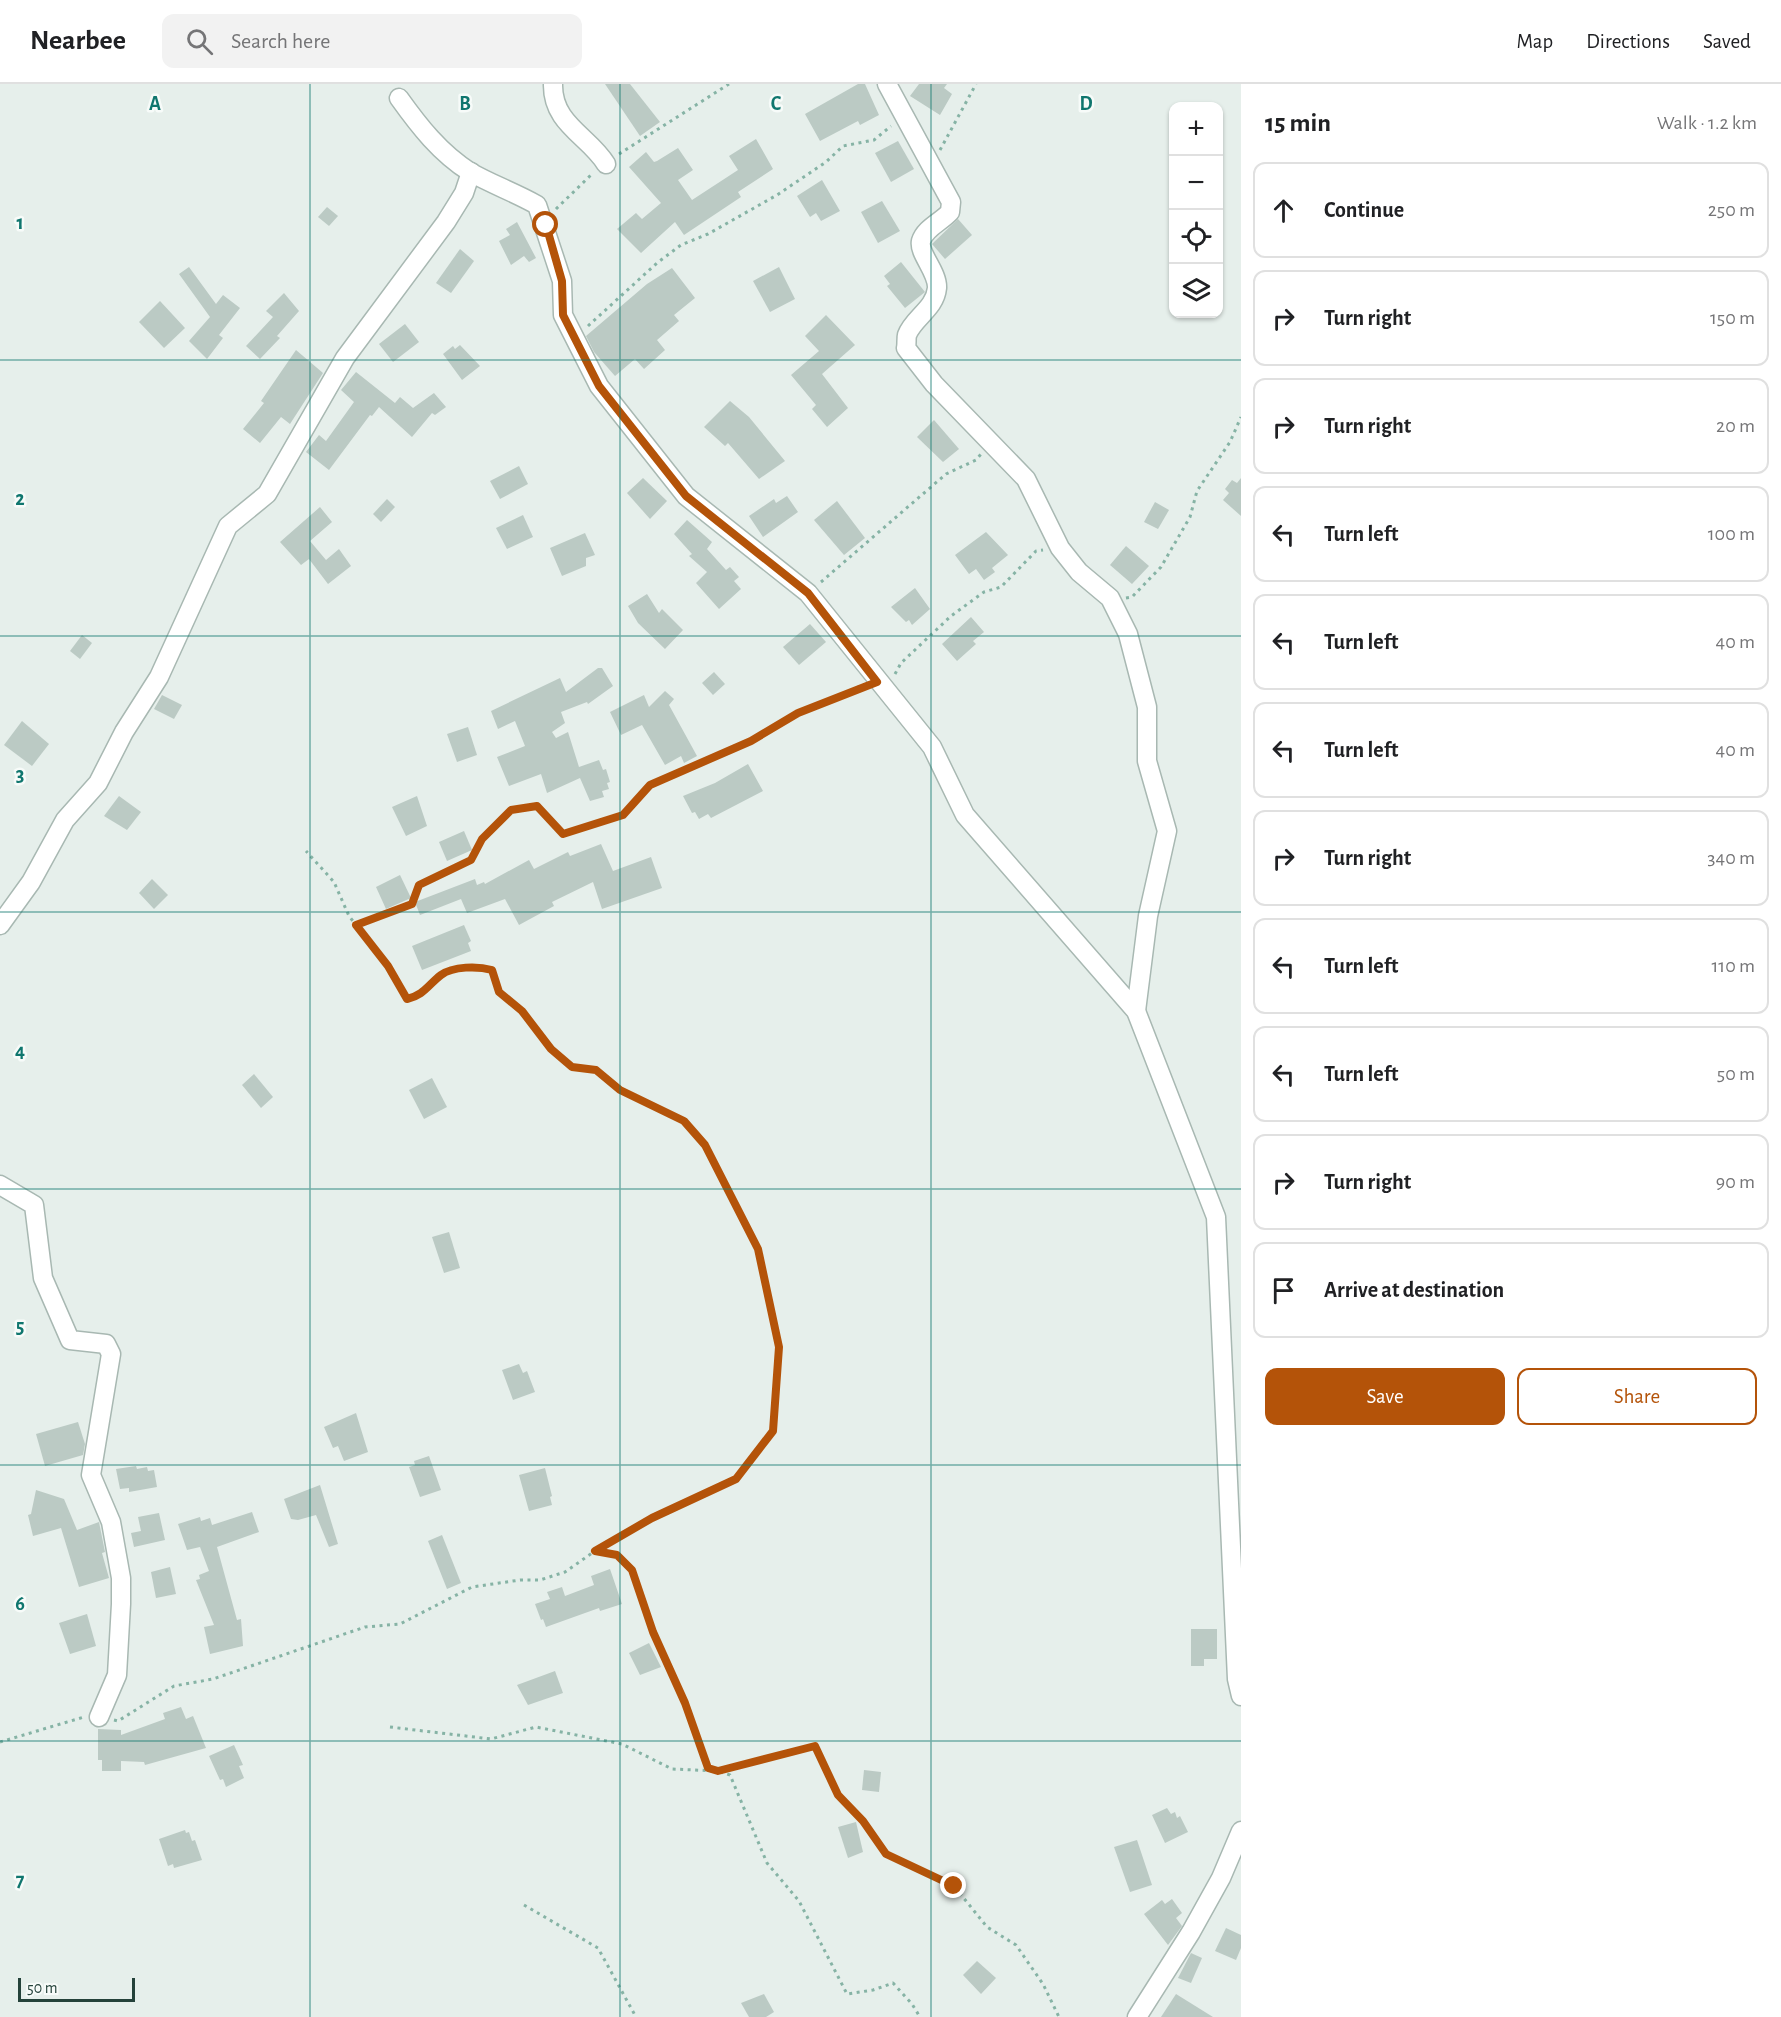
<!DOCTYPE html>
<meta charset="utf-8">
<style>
body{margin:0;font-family:"Alegreya Sans",sans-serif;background:#f2f2f2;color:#202124}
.controls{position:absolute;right:18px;top:18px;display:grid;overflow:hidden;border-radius:12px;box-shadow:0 2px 4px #0004}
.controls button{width:54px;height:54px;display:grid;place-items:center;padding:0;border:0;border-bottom:2px solid #e0e0e0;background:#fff;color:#202124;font:30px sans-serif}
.scale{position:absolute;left:18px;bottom:15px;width:117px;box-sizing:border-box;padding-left:6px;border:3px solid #24423a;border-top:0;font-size:16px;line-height:21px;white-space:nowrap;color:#24423a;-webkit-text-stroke:4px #f7fbf9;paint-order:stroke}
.stop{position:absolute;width:18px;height:18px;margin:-14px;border:4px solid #b45309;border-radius:50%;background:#fff}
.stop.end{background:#b45309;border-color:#fff;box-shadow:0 2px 6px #0008}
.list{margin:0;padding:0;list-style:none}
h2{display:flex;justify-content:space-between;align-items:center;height:78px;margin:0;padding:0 24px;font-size:26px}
h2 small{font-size:20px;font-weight:400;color:#757577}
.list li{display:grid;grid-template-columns:39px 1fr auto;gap:18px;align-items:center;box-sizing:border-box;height:96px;margin:0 12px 12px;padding:0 12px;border:2px solid #e0e0e0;border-radius:12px}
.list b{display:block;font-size:22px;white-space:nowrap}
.list em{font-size:20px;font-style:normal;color:#757577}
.actions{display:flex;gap:12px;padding:18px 24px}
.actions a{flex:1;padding:14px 0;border:2px solid #b45309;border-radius:12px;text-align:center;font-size:21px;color:#b45309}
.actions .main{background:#b45309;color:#fff}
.icon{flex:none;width:33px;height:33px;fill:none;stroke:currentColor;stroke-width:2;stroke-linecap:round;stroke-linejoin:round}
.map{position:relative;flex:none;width:1241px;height:1933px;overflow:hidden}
header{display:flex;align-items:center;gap:36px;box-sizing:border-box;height:84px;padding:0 30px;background:#fff;border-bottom:2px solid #e0e0e0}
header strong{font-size:28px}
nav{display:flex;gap:33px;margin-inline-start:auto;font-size:21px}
.search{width:420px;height:54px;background:#f2f2f2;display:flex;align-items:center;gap:15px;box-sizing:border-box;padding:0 21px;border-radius:12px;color:#757577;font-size:22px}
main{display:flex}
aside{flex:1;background:#fff}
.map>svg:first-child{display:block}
.building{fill:#bbcac4}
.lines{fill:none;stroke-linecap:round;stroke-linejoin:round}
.minor-casing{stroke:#a8b8b2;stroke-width:21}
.path{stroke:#86b3a5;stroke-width:3;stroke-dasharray:3 4.5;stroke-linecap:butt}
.minor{stroke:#fff;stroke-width:18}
.route{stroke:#b45309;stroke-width:8}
.grid{fill:none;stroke:#0f766e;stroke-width:1.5;stroke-opacity:0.55}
.grid-label{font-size:20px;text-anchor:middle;font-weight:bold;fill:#0f766e;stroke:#f7fbf9;stroke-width:5;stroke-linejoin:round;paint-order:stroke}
</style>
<header>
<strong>Nearbee</strong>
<div class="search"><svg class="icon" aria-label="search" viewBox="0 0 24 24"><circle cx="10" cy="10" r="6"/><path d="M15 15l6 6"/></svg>Search here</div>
<nav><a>Map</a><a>Directions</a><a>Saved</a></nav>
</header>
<main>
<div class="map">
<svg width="1241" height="1933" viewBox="0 0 1241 1933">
<rect width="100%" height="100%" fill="#e6efeb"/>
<g class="building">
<path d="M605,0h25l30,38 -20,14z"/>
<path d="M858,0h7l14,31 -19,10 -2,-4 -38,20 -15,-27z"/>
<path d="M919,0h28l-3,4 8,6 -12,21 -30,-19z"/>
<path d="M756,55l17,30 -35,23 3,5 -57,38 -9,-13 -34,31 -24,-24 19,-16 6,6 19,-16 -32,-36 17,-15 8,10 3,-1 21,-13 15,22 -15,10 14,20 46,-30 -9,-14z"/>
<path d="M898,57l16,28 -23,13 -16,-29z"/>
<path d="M822,96l18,31 -19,10 -5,-8 -6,4 -13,-21z"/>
<path d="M882,117l18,30 -22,12 -17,-31z"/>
<path d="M327,123l11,9 -9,10 -11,-9z"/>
<path d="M958,135l14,16 -27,24 -13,-15z"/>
<path d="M517,138l19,36 -7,4 -5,-6 -13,9 -12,-24 11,-6 -4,-6z"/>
<path d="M460,165l14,12 -23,32 -15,-10z"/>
<path d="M901,178l24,30 -20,16 -18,-22 3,-2 -6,-8z"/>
<path d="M189,183l27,37 7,-9 17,13 -21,27 4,3 -16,21 -18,-18 21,-24 -31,-43z"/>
<path d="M779,183l16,32 -25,13 -17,-31z"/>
<path d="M672,184l23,30 -21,17 5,6 -22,19 8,10 -21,19 -9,-10 -20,17 -21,-24 -8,-16 61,-52z"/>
<path d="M284,209l15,18 -22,25 3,2 -20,21 -14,-13 27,-29 -7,-6z"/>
<path d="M160,217l25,27 -21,20 -25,-26z"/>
<path d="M826,231l29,30 -33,29 26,34 -21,19 -15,-18 4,-4 -25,-30 28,-24 -14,-15z"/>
<path d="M405,240l14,18 -26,20 -14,-18z"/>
<path d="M460,261l20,21 -18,14 -19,-26 10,-8 2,3z"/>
<path d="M296,266l27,23 -33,51 -9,-7 -21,26 -17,-14 21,-26 -3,-2z"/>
<path d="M356,288l39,31 5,-6 13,11 21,-15 12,14 -11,8 -3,-2 -20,24 -33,-30 -7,9 -2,-1 -41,55 -23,-18 13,-17 7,6 28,-39 -13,-12z"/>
<path d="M730,317l19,16 36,44 -26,18 -31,-36 -3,3 -21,-19z"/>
<path d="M934,336l25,29 -16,13 -26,-25z"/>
<path d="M519,382l9,18 -28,15 -10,-18z"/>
<path d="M643,394l24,23 -17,18 -23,-26z"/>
<path d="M1241,394v38l-18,-16 6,-7 -4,-4 7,-9 5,3z"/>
<path d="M787,412l11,16 -35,25 -14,-21 25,-17 2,4z"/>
<path d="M387,415l8,8 -14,15 -8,-8z"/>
<path d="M837,417l28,37 -21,17 -30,-35z"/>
<path d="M1155,418l14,8 -11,19 -14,-7z"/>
<path d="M320,423l12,15 -22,19 16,19 13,-11 12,17 -23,18 -19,-25 -8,6 -21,-23z"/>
<path d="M523,431l10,22 -26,12 -11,-21z"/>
<path d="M687,436l25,22 -5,7 19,21 4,-3 9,10 -5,4 7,8 -22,20 -23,-26 11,-11 -18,-16 3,-2 -18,-20z"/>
<path d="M986,448l22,23 -16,13 3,4 -11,8 -8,-11 -7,5 -14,-19z"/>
<path d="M585,449l10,22 -9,3v8l-24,10 -12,-28z"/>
<path d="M1126,462l23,20 -17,18 -22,-19z"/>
<path d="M915,504l15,21 -18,16 -3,-5 -3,2 -15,-15z"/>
<path d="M647,510l12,19 3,-4 21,21 -18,19 -27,-26 -10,-17z"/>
<path d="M971,533l13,15 -11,9 3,3 -19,17 -15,-17z"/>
<path d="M810,540l16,18 -27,23 -16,-18z"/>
<path d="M82,551l10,8 -12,16 -10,-8z"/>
<path d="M598,584h4l11,18 -25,18 -1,-2 -26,10 4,11 -13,9 4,6 12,-6 11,35 20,-7 4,10 3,-1 4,13 -3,1 2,6 -7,2 2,6 -14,4 -10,-23 -33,15 -6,-19 -32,12 -12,-29 28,-11 -10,-25 -17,8 -7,-18 69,-33 6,14z"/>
<path d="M714,588l11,12 -12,11 -11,-12z"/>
<path d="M665,607l9,8 -5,6 28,51 -13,7 -3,-7 -16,9 -23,-40 -21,10 -11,-23 34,-17 5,12z"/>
<path d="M162,611l20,10 -8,14 -20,-10z"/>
<path d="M22,637l27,23 -17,22 -28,-21z"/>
<path d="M468,643l9,28 -20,7 -10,-28z"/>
<path d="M748,680l15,27 -52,27 -3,-4 -9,5 -4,-7 -3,1 -9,-17 32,-13z"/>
<path d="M119,712l22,16 -14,18 -23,-14z"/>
<path d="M417,712l10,30 -21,10 -14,-29z"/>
<path d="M464,747l8,19 -25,11 -8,-19z"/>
<path d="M601,760l12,27 38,-14 11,31 -60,21 -9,-27 -41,20 2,4 -35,19 -14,-26 -38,14 -6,-14 -41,16 -5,-13 60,-23 2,6 7,-3 1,2 44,-24 5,9 34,-17 2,4z"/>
<path d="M400,791l11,23 -25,11 -10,-22z"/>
<path d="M152,795l16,16 -14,14 -15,-16z"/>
<path d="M464,841l7,16 -3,2 3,8 -49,19 -10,-24z"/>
<path d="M254,990l19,23 -12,11 -19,-23z"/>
<path d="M432,994l15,29 -23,12 -15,-29z"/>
<path d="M449,1148l11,36 -16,5 -12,-36z"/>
<path d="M519,1280l4,9 4,-2 8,21 -22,8 -11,-30z"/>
<path d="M356,1329l12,39 -24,9 -6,-15 -5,2 -9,-21z"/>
<path d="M78,1338l7,22 -2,11 -38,11 -9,-32z"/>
<path d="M429,1372l12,34 -21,7 -11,-30 6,-2 -1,-4z"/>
<path d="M136,1382l1,3 10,-2 1,4 6,-1 3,17 -28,5v-4l-9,1 -4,-20z"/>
<path d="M545,1384l7,28 -2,1 2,8 -23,6 -10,-36z"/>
<path d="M320,1401l18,59 -9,3 -13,-32 -18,5 -7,-1 -7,-20z"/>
<path d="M36,1406l28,9 13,31 22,-8 6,30 -3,1 7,25 -30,9 -18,-59 -28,8 -5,-21 3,-1z"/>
<path d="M252,1428l7,20 -42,15 20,73 4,-1 2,27 -33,8 -6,-27 10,-2 -18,-45 4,-1 -1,-4 10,-4 -9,-24 -13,3 -9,-26 22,-7 1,4 9,-3 2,7z"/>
<path d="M159,1429l6,27 -31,7 -3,-14 10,-2 -3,-14z"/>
<path d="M442,1451l19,48 -14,6 -19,-48z"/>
<path d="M170,1483l6,27 -20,4 -5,-26z"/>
<path d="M610,1485l12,35 -22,7 -1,-3 -53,19 -3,-8 -2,1 -6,-16 15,-5 -3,-7 15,-5 3,9 29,-11 -3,-9z"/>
<path d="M87,1530l9,32 -26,8 -11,-31z"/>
<path d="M1191,1545h26v30h-13v7h-13z"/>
<path d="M649,1559l12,24 -21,8 -11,-22z"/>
<path d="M555,1587l8,22 -35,12 -11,-20z"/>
<path d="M181,1623l5,12 7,-3 13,32 -61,17 -1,-3 -23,-1v10h-19v-11h-4v-31l23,1v5l44,-16 -2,-6z"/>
<path d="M234,1661l9,20 -4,1 5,12 -18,9 -3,-8 -3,1 -11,-24z"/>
<path d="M864,1686l17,2 -2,20 -17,-2z"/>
<path d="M1167,1724l4,6 4,-2 2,6 3,-2 8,16 -23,11 -13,-28z"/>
<path d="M856,1738l7,30 -15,6 -10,-31z"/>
<path d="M185,1746l1,3 3,-1 3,9 3,-1 7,20 -28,8 -1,-4 -5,2 -9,-27z"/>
<path d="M1137,1756l15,45 -22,7 -16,-45z"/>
<path d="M1172,1815l10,14 -6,5 6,8 -14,19 -24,-31 18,-14 3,4z"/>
<path d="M1226,1844l15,7v13l-5,12 -21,-9z"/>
<path d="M1191,1869l11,5 -11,25 -13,-5z"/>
<path d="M977,1877l19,17 -15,16 -18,-19z"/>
<path d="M764,1910l10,18 -8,5h-17l-8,-14z"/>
<path d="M1176,1910l37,23h-52z"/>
</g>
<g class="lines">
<defs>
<g id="minor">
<path d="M553,0c-1,40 36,52 53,80"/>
<path d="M887,0l64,118 -1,10c-9,10 -25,16 -29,29 -3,12 17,31 16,47 -2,21 -24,30 -30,47 -1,4 0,9 -1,13l28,36 92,95 34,69 19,24 31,26 18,36 19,73v54l20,70 -19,85 -12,95"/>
<path d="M399,14c20,28 41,55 71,74 21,12 46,21 67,33l25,76 1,34 36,71 87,110 122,97 124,154 33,68 171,196 80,206 21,462 4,17"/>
<path d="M0,841l31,-43 34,-62 33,-37 26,-51 35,-55 69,-151 39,-32 78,-136 101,-136 18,-29 7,-21"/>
<path d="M0,1101l34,20 9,73 27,62 36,4 5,10 -20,121 20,47 10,56v26l-4,71 -18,42"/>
<path d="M1137,1933l54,-85 30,-54 20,-47"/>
</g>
</defs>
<use href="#minor" class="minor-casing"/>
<g class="path">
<path d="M940,66l36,-66"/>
<path d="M619,70l110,-70"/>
<path d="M556,125l36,-35"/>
<path d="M588,242l69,-63 24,-18 27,-11 69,-39 49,-33 17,-16 31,-6 17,-14"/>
<path d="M821,498l125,-108 30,-14 5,-6"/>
<path d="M1126,514l6,-1 29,-30 29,-50 7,-26 33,-49 11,-25"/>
<path d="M895,590l6,-11 50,-47 33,-24 17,-5 35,-36 7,-1"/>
<path d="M356,841l56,-21 7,-19 53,-25 10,-21 29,-29 25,-5 27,29 60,-19 26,-30 102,-44 47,-28 65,-28"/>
<path d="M597,1467l20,4 15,15 21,62 48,110 6,26 6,2"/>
<path d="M114,1636l4,1 56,-35 39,-7 152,-52 35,-3 72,-37 48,-7h20l25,-8 30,-21 57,-33 84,-40 37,-47 6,-85 -21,-97 -53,-104 -21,-24 -64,-31 -24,-20 -24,-3 -21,-18 -29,-38 -23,-19 -7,-22c-14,-4 -39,-4 -51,5 -13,10 -17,21 -34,24l-19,-33 -39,-50 -15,-34 -28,-31"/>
<path d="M390,1643l101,12 45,-12 86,17 50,25 46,2 97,-25 24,49 24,26 23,33 68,32 33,41 29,18 27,39 16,33"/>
<path d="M0,1658l84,-25"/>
<path d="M720,1688l10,3 37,88 32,38 48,93 26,-4 20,-7 19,21 8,13"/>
<path d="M524,1821l74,43 38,69"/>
</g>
<use href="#minor" class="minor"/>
</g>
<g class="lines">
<path class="route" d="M546,141l16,56 1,34 36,71 87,110 122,97 69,89 -79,31 -47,28 -101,44 -27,30 -60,19 -26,-28 -26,4 -29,29 -11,21 -52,25 -7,19 -56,21 32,41 19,33c17,-4 21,-14 34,-24 12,-9 37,-9 51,-5l7,22 23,19 29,38 21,18 24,3 24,20 64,31 21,24 53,104 21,98 -6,84 -37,48 -84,39 -57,33 22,4 15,15 21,62 32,71 23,65 10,3 97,-25 23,49 25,26 23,33 68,32"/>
</g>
<path class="grid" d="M310,0v1933M620,0v1933M931,0v1933M0,276h1241M0,552h1241M0,828h1241M0,1105h1241M0,1381h1241M0,1657h1241"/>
<g class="grid-label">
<text x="155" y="26">A</text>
<text x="465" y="26">B</text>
<text x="776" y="26">C</text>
<text x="1086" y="26">D</text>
<text x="20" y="145">1</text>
<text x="20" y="421">2</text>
<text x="20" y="697">3</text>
<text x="20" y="973">4</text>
<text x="20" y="1249">5</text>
<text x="20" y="1526">6</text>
<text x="20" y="1802">7</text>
</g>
</svg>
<div class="controls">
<button>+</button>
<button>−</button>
<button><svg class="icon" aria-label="locate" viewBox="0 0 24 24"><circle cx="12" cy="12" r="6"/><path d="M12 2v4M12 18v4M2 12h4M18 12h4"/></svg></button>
<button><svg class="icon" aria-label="layers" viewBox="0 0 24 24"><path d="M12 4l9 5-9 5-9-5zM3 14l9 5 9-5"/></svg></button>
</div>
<div class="scale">50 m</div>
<div class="stop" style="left:546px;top:141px"></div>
<div class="stop end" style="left:954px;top:1802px"></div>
</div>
<aside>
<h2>15 min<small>Walk · 1.2 km</small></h2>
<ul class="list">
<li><svg class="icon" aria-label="ahead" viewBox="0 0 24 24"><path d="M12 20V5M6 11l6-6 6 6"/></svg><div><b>Continue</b></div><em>250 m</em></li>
<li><svg class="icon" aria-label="right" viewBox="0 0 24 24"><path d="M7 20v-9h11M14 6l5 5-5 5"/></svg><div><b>Turn right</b></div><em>150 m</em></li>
<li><svg class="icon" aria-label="right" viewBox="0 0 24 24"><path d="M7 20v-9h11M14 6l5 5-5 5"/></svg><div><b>Turn right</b></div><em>20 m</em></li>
<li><svg class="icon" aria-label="left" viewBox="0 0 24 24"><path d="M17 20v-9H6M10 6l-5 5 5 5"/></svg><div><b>Turn left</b></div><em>100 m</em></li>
<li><svg class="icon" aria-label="left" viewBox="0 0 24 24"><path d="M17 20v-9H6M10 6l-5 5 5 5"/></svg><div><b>Turn left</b></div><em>40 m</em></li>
<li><svg class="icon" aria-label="left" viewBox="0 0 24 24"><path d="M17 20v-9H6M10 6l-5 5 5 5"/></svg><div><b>Turn left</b></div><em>40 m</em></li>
<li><svg class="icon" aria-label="right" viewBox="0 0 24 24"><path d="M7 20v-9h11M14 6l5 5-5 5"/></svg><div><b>Turn right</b></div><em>340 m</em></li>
<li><svg class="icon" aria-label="left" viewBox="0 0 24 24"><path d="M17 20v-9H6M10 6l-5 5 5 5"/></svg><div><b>Turn left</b></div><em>110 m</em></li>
<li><svg class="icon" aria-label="left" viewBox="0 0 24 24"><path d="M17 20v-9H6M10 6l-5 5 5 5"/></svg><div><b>Turn left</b></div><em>50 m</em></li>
<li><svg class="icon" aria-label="right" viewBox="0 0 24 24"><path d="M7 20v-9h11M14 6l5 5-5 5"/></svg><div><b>Turn right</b></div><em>90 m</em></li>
<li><svg class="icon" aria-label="arrive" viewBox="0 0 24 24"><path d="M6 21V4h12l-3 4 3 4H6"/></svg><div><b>Arrive at destination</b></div></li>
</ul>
<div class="actions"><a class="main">Save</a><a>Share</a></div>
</aside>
</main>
